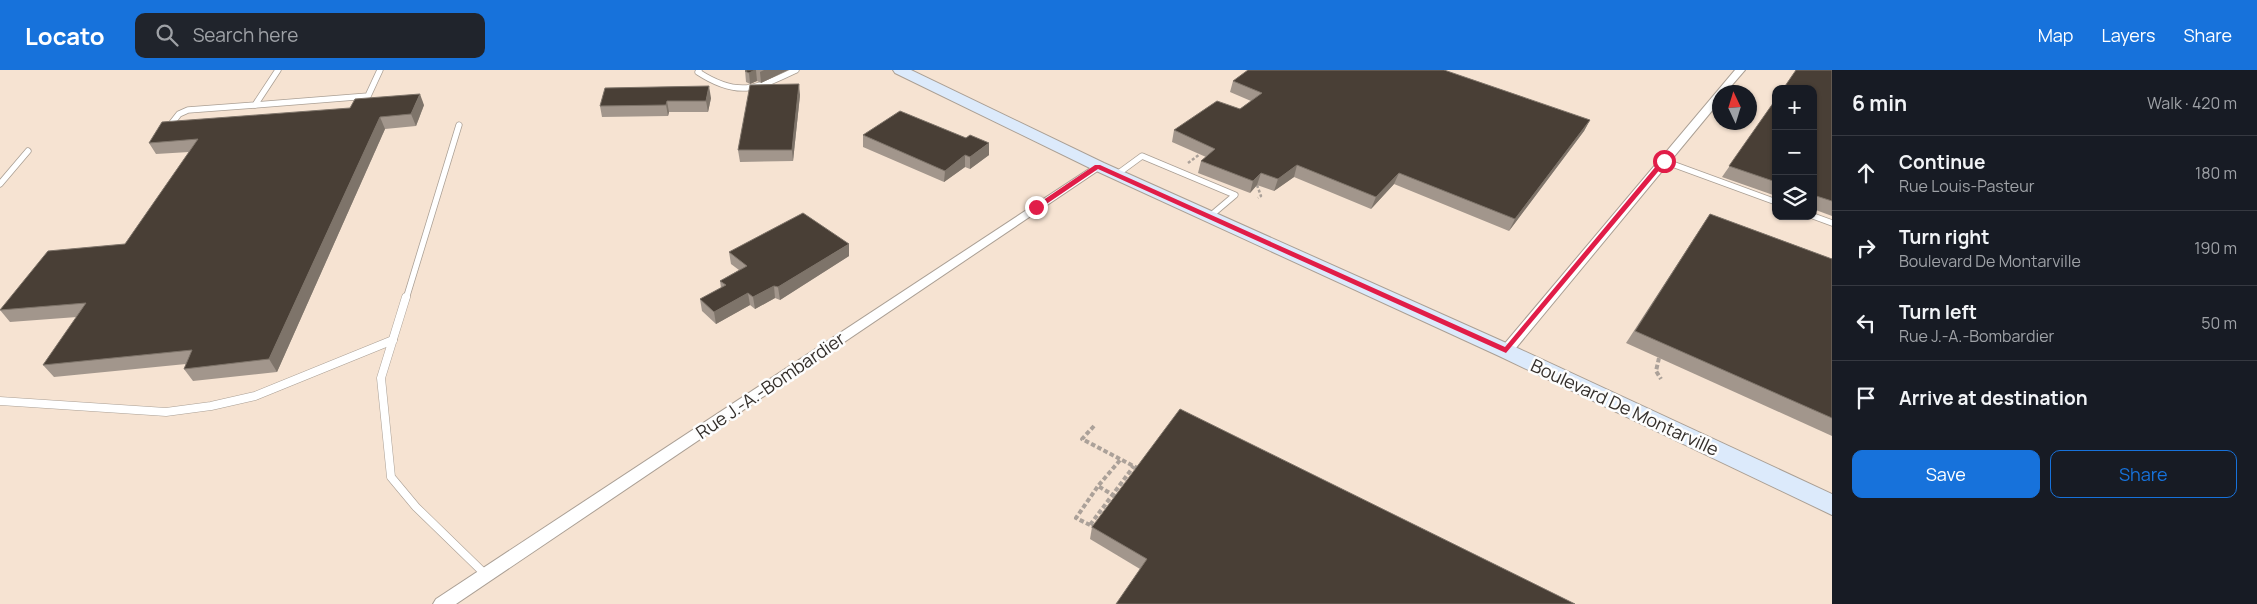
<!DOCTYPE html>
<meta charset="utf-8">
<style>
body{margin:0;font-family:Manrope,sans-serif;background:#20242c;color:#f1f3f6}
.controls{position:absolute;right:15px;top:15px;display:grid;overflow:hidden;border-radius:10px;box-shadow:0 1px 4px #0004}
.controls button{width:45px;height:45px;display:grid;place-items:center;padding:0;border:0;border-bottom:1px solid #363941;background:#171b24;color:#f1f3f6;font:25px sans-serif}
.compass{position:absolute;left:1712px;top:15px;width:45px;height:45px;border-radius:50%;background:#171b24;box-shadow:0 1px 4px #0004;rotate:356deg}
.stop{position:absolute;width:15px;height:15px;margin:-11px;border:4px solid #e11d48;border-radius:50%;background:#fff}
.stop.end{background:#e11d48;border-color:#fff;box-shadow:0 1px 5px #0008}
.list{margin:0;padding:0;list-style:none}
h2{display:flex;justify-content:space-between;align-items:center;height:65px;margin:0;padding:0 20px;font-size:21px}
h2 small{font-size:16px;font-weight:400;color:#9ea1a6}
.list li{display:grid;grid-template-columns:32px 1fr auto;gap:15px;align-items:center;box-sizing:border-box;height:75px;padding:0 20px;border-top:1px solid #363941}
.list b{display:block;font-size:19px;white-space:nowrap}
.list p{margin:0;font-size:16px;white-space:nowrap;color:#9ea1a6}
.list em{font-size:16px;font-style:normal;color:#9ea1a6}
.actions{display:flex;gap:10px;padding:15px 20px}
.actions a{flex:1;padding:11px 0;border:1px solid #1772db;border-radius:10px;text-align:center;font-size:18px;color:#1772db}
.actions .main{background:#1772db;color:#fff}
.icon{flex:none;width:28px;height:28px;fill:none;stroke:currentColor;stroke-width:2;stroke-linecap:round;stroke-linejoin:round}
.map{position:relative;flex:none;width:1832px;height:534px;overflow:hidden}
header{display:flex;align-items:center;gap:30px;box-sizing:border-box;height:70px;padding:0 25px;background:#1772db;color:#fff}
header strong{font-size:24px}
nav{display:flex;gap:28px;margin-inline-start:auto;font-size:18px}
.search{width:350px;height:45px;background:#20242c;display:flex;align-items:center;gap:12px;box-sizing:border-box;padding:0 18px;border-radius:10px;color:#9ea1a6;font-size:19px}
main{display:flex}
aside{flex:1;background:#171b24}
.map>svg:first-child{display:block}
.built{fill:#f6e3d2;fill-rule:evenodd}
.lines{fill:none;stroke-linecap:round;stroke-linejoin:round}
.lane-far1-casing{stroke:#aa9f94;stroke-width:7}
.lane-casing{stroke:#aa9f94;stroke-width:9}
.street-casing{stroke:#aa9f94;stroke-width:2}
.secondary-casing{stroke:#aa9f94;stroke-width:2}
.path-far1{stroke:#aba199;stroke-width:2.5;stroke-dasharray:3 2;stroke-linecap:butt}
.path{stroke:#aba199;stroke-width:4;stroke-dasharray:4.5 2.5;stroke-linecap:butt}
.lane-far1{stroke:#fff;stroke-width:5.5}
.lane{stroke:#fff;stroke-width:8}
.street{fill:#fff;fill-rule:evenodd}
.secondary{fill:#dceafb;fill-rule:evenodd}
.wall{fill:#a2968c}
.shaded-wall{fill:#7e746a}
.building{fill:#493f36;stroke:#7e746a}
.route{fill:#e11d48}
.labels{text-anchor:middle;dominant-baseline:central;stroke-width:5;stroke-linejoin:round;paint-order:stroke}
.street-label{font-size:18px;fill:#342f2b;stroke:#fdfdfd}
</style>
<header>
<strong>Locato</strong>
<div class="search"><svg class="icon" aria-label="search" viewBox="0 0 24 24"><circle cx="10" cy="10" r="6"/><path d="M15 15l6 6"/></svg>Search here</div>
<nav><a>Map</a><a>Layers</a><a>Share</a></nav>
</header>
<main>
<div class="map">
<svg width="1832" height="534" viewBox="0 0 1832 534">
<rect width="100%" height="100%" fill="#faeee2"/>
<path class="built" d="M0,0h1832v534h-1832zM1776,19h37v127h-37zM1720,22h30v30h-30z"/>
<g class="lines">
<defs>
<g id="lane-far1">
<path d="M699,0l-1,2c40,26 58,17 98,-2"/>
<path d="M255,35l113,-9 12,-26"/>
<path d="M168,58l11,-14 9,-4 67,-5 23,-35"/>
<path d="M1664,91l112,41"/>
<path d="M1116,105l26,-19 93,39 -26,22"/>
<path d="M0,114l28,-33"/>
<path d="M1813,146l19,7"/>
<path d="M406,229l53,-174"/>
</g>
<g id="lane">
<path d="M406,227l-25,81 10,99 25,30 70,68"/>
<path d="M0,331l166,11 45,-6 44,-10 138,-56"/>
</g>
<g id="street">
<path d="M1735,0h10l-19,22h-6v9l-209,253h-10l-2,-3 2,-3z"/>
<path d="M1098,93l4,1v4l-646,436h-23l3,-5z"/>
</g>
<path id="secondary" d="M893,0h18l193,93 409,183 319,148v21l-333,-159 -407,-187 -197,-96z"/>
</defs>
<use href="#lane-far1" class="lane-far1-casing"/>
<use href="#lane" class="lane-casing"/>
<use href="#street" class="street-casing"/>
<use href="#secondary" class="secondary-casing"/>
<g class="path-far1">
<path d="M1188,93l12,-9"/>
<path d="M1257,115l4,11 -3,2"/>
</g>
<g class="path">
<path d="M1659,288l-3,13 5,8"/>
<path d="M1094,356l-12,13 59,31"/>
<path d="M1115,426l-17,-10 23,-27"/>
<path d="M1090,455l-14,-7 22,-32"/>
<path d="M1096,458l-6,-3 44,-59"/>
</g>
<use href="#lane-far1" class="lane-far1"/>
<use href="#lane" class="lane"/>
<use href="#street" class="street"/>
<use href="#secondary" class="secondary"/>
</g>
<g class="wall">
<path d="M745,0h43l-27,13 -4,-2 -7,3 -4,-2z"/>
<path d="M1832,0v146l-19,-7v-120z"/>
<path d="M1233,11l357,39 -6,11 -75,100 -115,-47 -23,25 -77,-32 -20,14 -17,-6 -7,8 -52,-20 3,-12 5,-4 -34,-15 2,-12 66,-21 11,-8 -21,-9z"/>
<path d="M800,25l-7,66 -53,1 -2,-12z"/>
<path d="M711,28l-3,14h-39l-1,4 -66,1 -2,-11z"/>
<path d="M1776,29v97l-54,-19z"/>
<path d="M424,35l-8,21 -31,3 -108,243 -84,9 -9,-12 2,-5 -132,13 -11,-12 34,-48 -67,5 -10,-12 125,-66 64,-92 -33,2 -7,-11z"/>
<path d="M863,65l126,20 -19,14 -5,-2 -21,15 -81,-35z"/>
<path d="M1710,144l122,45v177l-206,-93z"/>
<path d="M729,182l120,4 -69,44 -5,-2 -20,11 -5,-4 -34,19 -14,-13 -2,-12 21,-11 -1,-7 19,-11 -8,-6z"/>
<path d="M1092,457l483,77 -435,-35 -50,-30z"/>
</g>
<g class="shaded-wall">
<path d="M755,0h1l1,11 -7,3 -1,-11z"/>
<path d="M764,0h24l-27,13 -1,-11z"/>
<path d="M799,14l1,11 -7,66 -1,-11z"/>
<path d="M709,16l2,12 -3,14 -2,-11z"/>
<path d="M420,24l4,11 -8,21 -5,-12z"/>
<path d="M667,31l2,11 -1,4 -2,-11z"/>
<path d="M380,47l5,12 -108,243 -8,-13z"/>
<path d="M1590,50l-6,11 -75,100 6,-12z"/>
<path d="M989,73v12l-19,14v-12z"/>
<path d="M965,85v12l-21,15 1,-11z"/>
<path d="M1297,95l-3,12 -20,14 4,-12z"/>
<path d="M1261,103l-4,12 -7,8 3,-12z"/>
<path d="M1399,103l-5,11 -23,25 5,-12z"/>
<path d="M849,174v12l-69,44 -2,-13z"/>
<path d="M774,216l1,12 -20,11 -2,-12z"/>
<path d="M748,223l2,12 -34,19 -2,-12z"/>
</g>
<g class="building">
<path d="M747,0h8l-6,3 -4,-2z"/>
<path d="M1248,0h196l146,50 -75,99 -116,-46 -23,24 -79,-32 -19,14 -17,-6 -8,8 -52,-20 14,-12 -41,-19 43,-29 23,8 22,-16 -29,-12z"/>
<path d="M1796,0h36v131l-19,-6v-106h-30z"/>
<path d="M799,14l-7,66h-54l12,-65z"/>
<path d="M709,16l-3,15h-39l-1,4 -66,1 5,-18z"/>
<path d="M420,24l-9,20 -31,3 -111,242 -85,10 8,-19 -149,15 43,-62 -86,7 48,-59 77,-7 73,-105 -49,4 13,-21 188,-14 5,-9z"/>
<path d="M1776,29v83l-47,-16z"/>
<path d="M900,41l66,27 4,-3 19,8 -19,14 -5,-2 -20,16 -82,-36z"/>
<path d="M803,143l46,31 -71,43 -4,-1 -21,11 -5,-4 -34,19 -14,-13 26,-14 -6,-4 27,-15 -18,-14z"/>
<path d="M1710,144l122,45v159l-197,-87z"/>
<path d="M1180,339l395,195h-459l31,-45 -55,-32z"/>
</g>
<path class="route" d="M1662,89l5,2 -161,192 -408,-184 -59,40 -6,-2 62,-42h5l405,182z"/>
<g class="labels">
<g class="street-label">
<text transform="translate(770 315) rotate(-34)">Rue J.-A.-Bombardier</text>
<text transform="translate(1625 337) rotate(25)">Boulevard De Montarville</text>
</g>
</g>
</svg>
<div class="controls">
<button>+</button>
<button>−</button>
<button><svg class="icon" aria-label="layers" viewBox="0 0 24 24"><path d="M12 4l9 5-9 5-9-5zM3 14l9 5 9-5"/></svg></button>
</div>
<svg class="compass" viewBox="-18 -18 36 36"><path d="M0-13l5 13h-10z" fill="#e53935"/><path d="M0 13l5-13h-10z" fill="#9ea1a6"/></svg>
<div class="stop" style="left:1664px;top:91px"></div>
<div class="stop end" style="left:1036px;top:137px"></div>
</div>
<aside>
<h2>6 min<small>Walk · 420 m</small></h2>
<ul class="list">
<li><svg class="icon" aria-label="ahead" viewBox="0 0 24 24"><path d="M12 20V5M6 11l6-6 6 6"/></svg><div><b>Continue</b><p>Rue Louis-Pasteur</p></div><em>180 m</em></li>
<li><svg class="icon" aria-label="right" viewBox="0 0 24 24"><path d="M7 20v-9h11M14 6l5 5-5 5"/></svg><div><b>Turn right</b><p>Boulevard De Montarville</p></div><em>190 m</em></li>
<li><svg class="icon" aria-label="left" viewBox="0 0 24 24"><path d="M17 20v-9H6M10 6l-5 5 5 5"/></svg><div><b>Turn left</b><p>Rue J.-A.-Bombardier</p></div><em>50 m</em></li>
<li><svg class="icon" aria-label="arrive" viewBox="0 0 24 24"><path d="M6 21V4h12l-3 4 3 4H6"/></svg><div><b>Arrive at destination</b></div></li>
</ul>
<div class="actions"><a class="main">Save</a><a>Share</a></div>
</aside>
</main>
